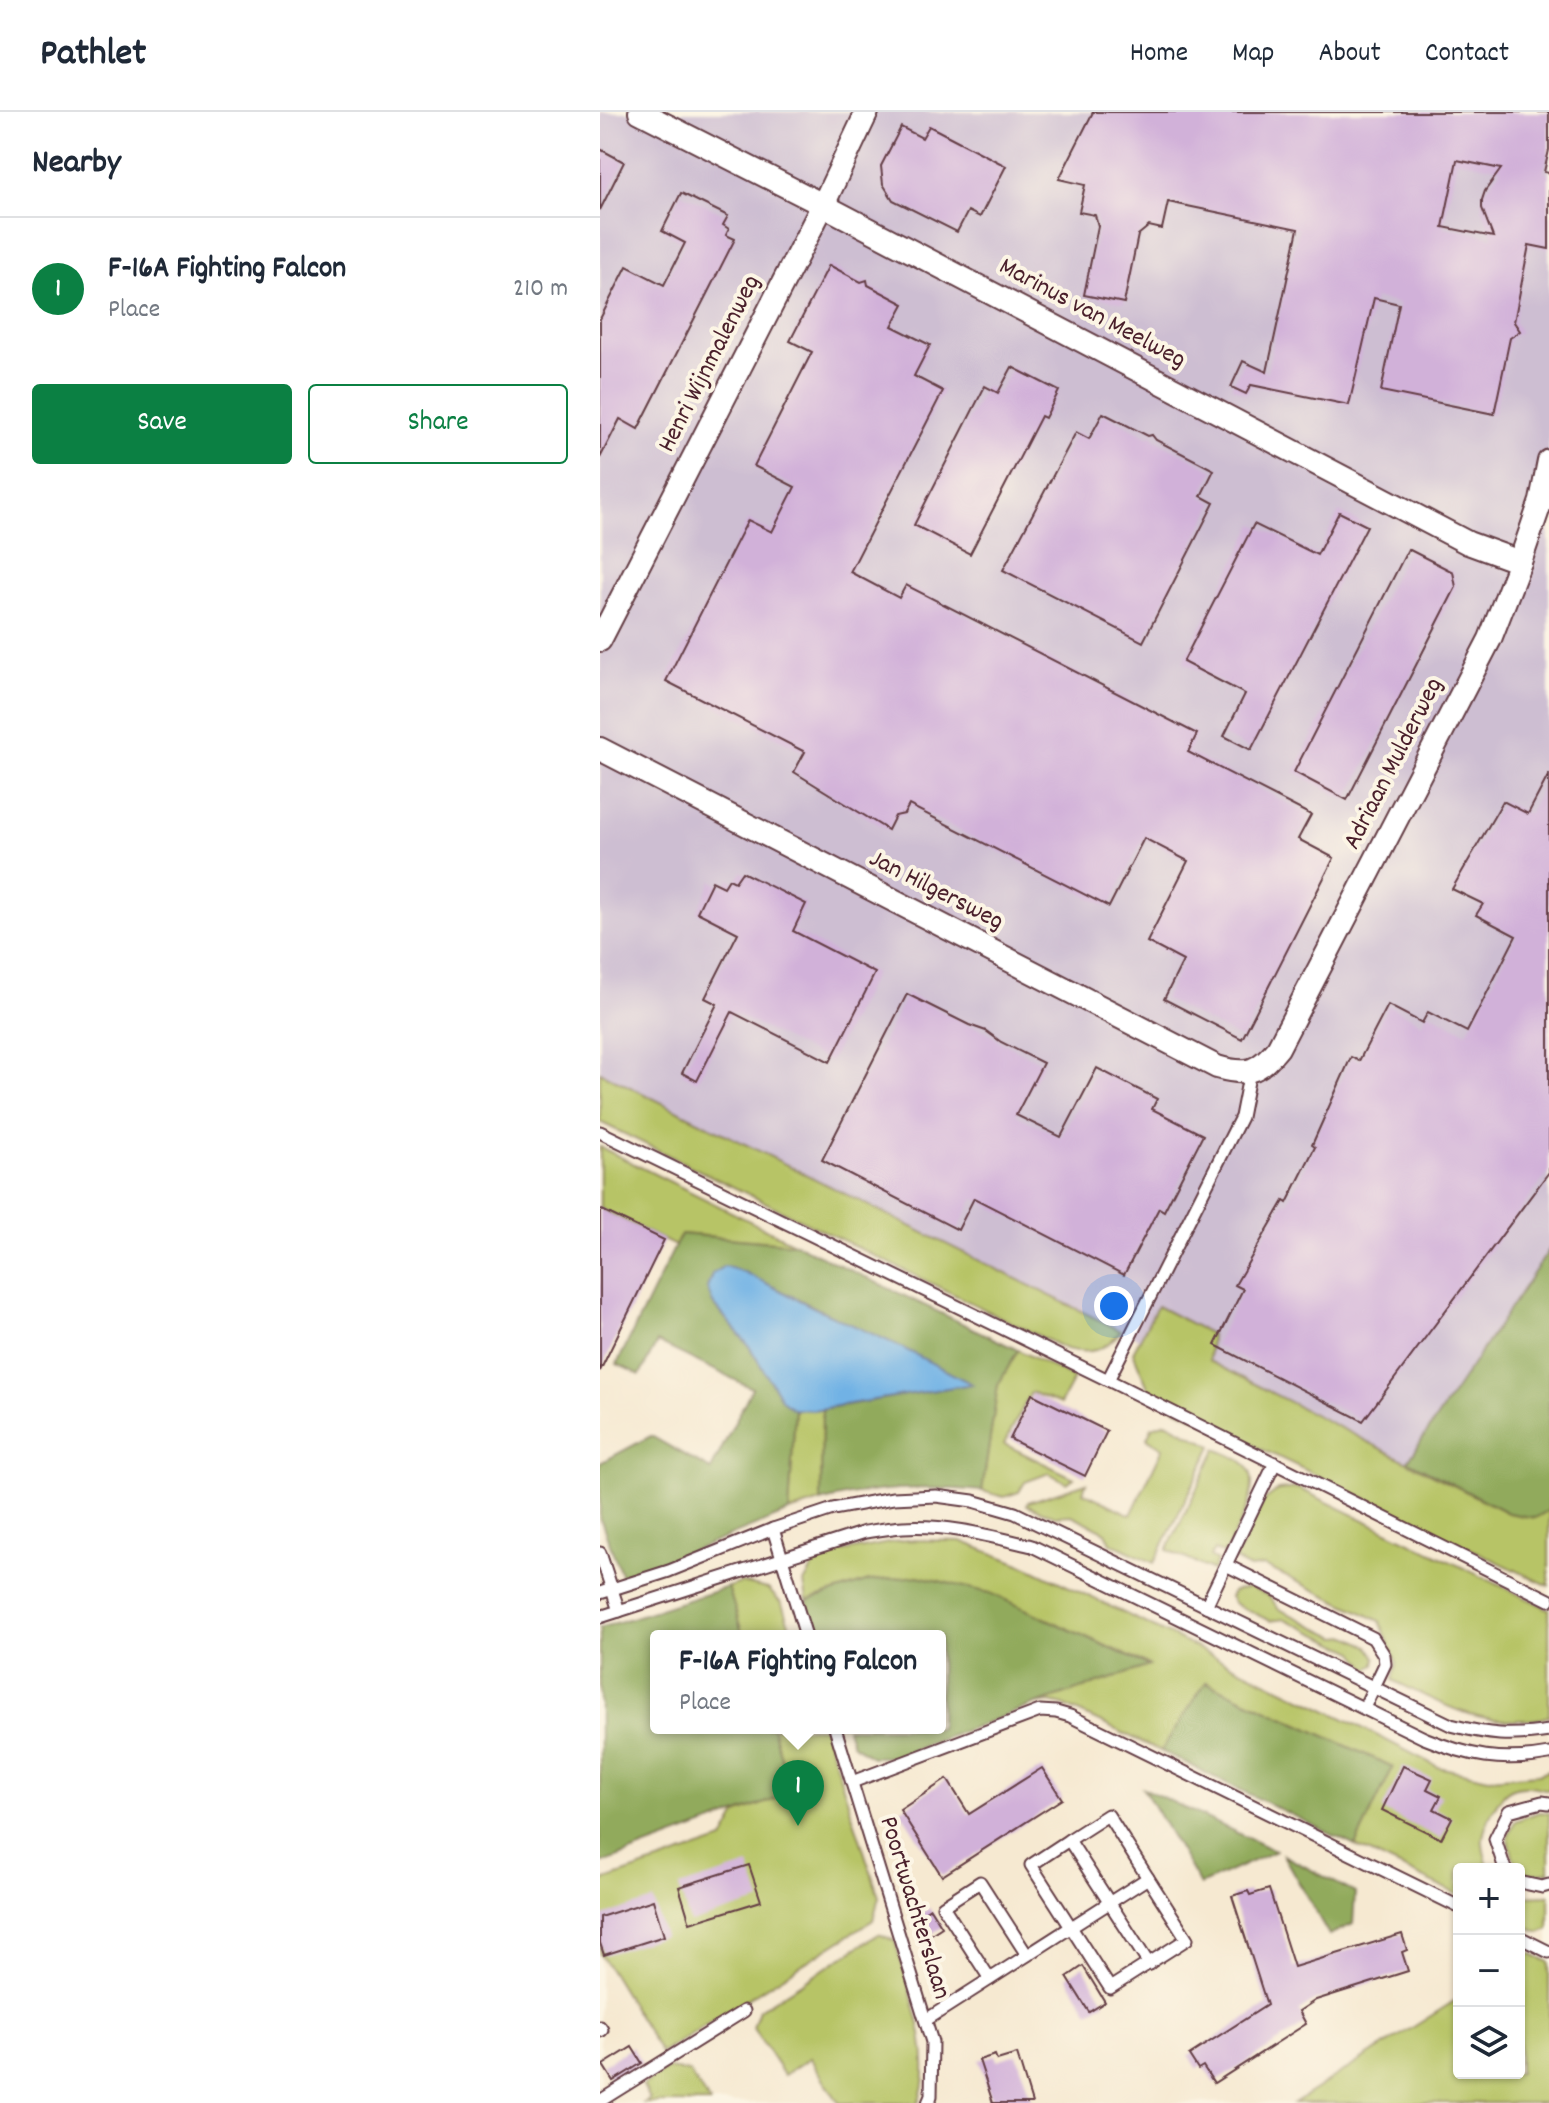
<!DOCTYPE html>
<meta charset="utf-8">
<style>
body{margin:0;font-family:Dekko,sans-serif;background:#f2f2f3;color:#1f2937}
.controls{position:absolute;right:24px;bottom:24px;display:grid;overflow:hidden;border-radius:8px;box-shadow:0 2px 6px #0004}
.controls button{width:72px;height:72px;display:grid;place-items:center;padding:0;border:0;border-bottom:2px solid #e0e1e3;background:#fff;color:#1f2937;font:40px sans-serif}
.you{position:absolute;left:514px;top:1194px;width:28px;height:28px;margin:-20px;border:6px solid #fff;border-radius:50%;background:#1a73e8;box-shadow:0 0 0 12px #1a73e833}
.badge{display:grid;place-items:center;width:52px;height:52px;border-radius:50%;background:#0b8043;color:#fff;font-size:26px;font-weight:700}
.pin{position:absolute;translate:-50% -66px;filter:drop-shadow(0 2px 4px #0008)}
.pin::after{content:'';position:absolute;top:42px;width:28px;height:24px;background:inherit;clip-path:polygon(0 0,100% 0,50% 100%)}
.popup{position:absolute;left:50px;top:1518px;width:296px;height:104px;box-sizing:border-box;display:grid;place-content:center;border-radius:8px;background:#fff;filter:drop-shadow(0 2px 6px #0005);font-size:26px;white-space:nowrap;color:#747a83}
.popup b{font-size:30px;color:#1f2937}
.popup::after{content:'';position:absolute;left:50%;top:100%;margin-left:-16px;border:16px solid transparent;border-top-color:#fff}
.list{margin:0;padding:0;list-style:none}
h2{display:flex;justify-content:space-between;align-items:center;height:104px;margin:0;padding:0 32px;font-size:34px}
h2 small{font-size:26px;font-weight:400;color:#747a83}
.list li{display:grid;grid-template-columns:52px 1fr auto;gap:24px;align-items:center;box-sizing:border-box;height:144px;padding:0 32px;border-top:2px solid #e0e1e3}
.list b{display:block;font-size:30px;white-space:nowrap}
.list p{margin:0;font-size:26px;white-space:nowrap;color:#747a83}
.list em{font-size:26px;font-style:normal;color:#747a83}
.actions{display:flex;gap:16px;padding:24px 32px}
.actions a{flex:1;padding:18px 0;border:2px solid #0b8043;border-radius:8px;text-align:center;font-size:28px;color:#0b8043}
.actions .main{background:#0b8043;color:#fff}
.icon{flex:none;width:44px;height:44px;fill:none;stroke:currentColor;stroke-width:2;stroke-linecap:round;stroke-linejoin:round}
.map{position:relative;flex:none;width:949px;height:1991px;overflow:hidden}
header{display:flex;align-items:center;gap:48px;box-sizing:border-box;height:112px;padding:0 40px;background:#fff;border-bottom:2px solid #e0e1e3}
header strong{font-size:38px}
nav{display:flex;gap:44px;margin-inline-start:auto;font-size:28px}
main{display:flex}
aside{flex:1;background:#fff}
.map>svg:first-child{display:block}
.industrial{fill:#cdbed2}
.green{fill:#b7c466;stroke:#807248;stroke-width:2}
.forest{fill:#91aa5b;stroke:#6e6443;stroke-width:2}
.water{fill:#71b2e5;stroke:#5e6888;stroke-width:2}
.building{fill:#d1b1d9;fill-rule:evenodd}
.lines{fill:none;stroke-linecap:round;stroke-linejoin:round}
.lane-casing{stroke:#643d44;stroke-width:15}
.street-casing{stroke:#643d44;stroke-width:26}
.lane{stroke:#fff;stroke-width:11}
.street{stroke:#fff;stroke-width:22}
.labels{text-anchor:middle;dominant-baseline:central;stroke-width:8;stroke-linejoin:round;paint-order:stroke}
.street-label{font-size:26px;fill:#4a1f2b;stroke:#fcf5e5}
</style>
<header>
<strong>Pathlet</strong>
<nav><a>Home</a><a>Map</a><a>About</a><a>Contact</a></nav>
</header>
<main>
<aside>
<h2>Nearby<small></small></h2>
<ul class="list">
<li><span class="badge">1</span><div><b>F-16A Fighting Falcon</b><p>Place</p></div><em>210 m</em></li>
</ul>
<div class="actions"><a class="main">Save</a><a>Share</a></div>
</aside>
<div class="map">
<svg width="949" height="1991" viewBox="0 0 949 1991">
<rect width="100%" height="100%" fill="#fcf5e5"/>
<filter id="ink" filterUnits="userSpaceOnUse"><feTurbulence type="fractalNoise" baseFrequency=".0125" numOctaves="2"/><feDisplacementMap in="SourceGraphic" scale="16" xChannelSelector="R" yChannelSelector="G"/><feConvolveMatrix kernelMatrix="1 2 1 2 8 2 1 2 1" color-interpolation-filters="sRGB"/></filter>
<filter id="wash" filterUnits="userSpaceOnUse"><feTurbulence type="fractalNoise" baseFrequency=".006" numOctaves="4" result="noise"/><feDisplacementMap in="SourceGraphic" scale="32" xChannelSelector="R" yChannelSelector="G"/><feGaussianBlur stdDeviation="1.8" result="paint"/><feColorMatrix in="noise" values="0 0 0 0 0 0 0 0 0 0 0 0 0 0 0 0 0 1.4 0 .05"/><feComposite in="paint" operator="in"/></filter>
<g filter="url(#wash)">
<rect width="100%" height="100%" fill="#f6e9d1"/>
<path class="industrial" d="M0,0h949v1173l-130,187 -819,-392z"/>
<g class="green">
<path d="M0,960l507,252 14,7c-17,20 -30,24 -55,18l-466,-227z"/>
<path d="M0,1035l196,97 -114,-10 -7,12 -75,-37z"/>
<path d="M557,1194l54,28 -2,27 299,152 27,5 14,-8v76l-397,-189 -19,-45z"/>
<path d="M418,1238l56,28 -14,26 -29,-12 -27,52 70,34 -7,5 -18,-10 -24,9 -6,10 -15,5 -22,-6 16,-106z"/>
<path d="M195,1297h27l-1,93 -32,10z"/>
<path d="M566,1310l46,24 -58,117 -43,-20 -5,-11 -34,-17 -17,1 -28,-11 1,-3 58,-19 -3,9 48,23 32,-67 -16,-10 5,-11z"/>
<path d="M616,1337c9,4 22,8 29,15 21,22 -10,67 -21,90l-10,-4 -4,7 7,4 -4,10 -46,-21z"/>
<path d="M698,1376l251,121v107c-10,4 -20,4 -31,4 -46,3 -85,-20 -125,-40l4,-17 -17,-42 -116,-55 -14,2 -15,-8 29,-60 14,-10z"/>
<path d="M305,1428l56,1 69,27 313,150 95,49 51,11 49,-4 11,-4v20c-12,-3 -26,-7 -38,-1 -13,6 -26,35 -28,49 -1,9 3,23 7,31h-31v26l-104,-49 38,-79 -186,-85 -46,69 -98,-46 -13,-3 -14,2 112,-39 -158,-72 -121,-12 -62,20 -3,-18 13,-24 19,-6z"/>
<path d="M141,1471l27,6 14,15 11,32h-50l-15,-49z"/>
<path d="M650,1475l19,9 10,13 58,28 11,-1 21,10 7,12 -1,6 -7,5 -13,-17 -70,-33 -15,2 -35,-17 -5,-7 4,-6z"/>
<path d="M172,1616h52l55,169 -6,23 -212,133 -61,-99v-72l123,-42 14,-26 55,-21z"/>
<path d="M939,1700l10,1v59l-20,2 -14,-10 -7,-27 7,-16z"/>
<path d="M949,1783v34l-9,4 -21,-10v-27z"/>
<path d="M279,1822l16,7c13,48 42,114 23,162h-79l-29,-45 -26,17 -31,-47 6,-18z"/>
<path d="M930,1841l19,9v141h-255l165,-105v75h60v-113z"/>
<path d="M68,1957l21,3 21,31h-66l6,-4 -7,-14z"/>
</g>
<g class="forest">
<path d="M81,1122l115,10 222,106 -20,35 -16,106c-53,-5 -110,-4 -161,11l1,-93 149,-25 -197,-97 -61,16 36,43 33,54 13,9 -6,103 -166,67 -23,-61v-55l51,-27 60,34 41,-82 -95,-46 -17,33 -23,-11z"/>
<path d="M949,1138v260l-14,8 -27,-5 -100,-52z"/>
<path d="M318,1464l72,17 159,73 -113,38 -142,53h-22l-20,-13 -5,-16h93v-92h-123l-10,-35 62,-20z"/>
<path d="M128,1475l15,49h-87v92h116l20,65 -192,71v-236z"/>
<path d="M606,1570l187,85 -38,79 -194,-95z"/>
<path d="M543,1676l132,63 -75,34z"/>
<path d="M683,1743l72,38 -2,31 -24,11z"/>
</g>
<path class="water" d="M124,1154l20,6 69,35 84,38 75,39 -159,26 -20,-1 -11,-9 -33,-54 -36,-43 -6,-15 5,-14z"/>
<g id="blocks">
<g class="building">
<path d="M493,0h456v38l-5,22 5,1v76l-20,-4 -15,77 6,9 -10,7 -16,76 -113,-23 18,-87 -25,-6 -25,107 -98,-20 -5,9 -15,-7 12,-26 24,11 31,-143 -130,-27 -6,27 -13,-3 -11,9 -14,68 -40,-8 14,-69 -3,-11 -16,-3 6,-27 -26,-6zM857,48l44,9 -16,22 -3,9v8l11,29 -50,-10z"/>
<path d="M329,14l77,40 -26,51 -12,-6 -11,21 -64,-32 -10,-16 -2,-18 20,-39 21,11z"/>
<path d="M0,37l24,13 -24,48z"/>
<path d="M81,81l47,23 -5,9 6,4 -3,6 9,4 -97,190 -18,-10 -20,39v-139l27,-53 37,19 21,-42 -23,-12z"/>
<path d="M229,153l32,17 6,-2 1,5 36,19 -12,22 38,19 -16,31 29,15 -93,181 49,26 7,-13 291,149 -9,18 123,63 -13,24 36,19 -92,181 -78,-40 19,-38 -36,-19 41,-81 -44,-23 -35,69 -200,-102 -5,9 -9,2 -7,14 -94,-58 11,-20 -139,-71 82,-161 24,12 23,-45 -41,-21 58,-114 -22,-11z"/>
<path d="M412,255l47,24 -14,27 -4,-2 -71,138 -56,-29 71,-139 13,7z"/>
<path d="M503,301l45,23 4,-1 4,5 58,30 -13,26 13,7 -71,139 -140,-72 73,-138 13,7z"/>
<path d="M739,400l28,14 -116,224 -27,-14 21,-42 -62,-32 71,-138 63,31z"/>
<path d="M808,437l45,23 3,15 -109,213 -53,-28z"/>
<path d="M949,662v398l-186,249 -148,-76 28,-56 -8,-4 49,-84 3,2 28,-56 -3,-2 39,-88 8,4 29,-56 34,18 6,-11 39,20 49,-96 -40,-21 7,-11 -31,-15 51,-88 25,13z"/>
<path d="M142,760l64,32 -13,27 82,42 -45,89 -98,-50 -35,69 -15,-8 35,-69 -12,-6 33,-65 -41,-21 15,-31 12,6 5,-8 6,3z"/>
<path d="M307,882l62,31 17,6 15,11 42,21 -27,52 45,22 36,-69 60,31 -5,10 51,26 -39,76 -5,-3 -35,67 -150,-77 -16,32 -136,-70z"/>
<path d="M0,1097l64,31 -64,131z"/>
<path d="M432,1282l75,37 -22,45 -75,-37z"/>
<path d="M803,1654l29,13 -5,10 14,7 -7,13 18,9 -11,21 -59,-29z"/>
<path d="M442,1656l20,31 -120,77 -42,-66 47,-31 22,35z"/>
<path d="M149,1753l12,36 -71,22 -11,-36z"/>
<path d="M669,1777l25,78 108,-33 5,16 -5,2 6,19 -92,29 -17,11 7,13 -92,59 -11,-17 -5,3 -9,-14 78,-50 -35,-109 16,-5 2,4z"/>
<path d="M53,1788l11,36 -60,19 -4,-12v-26z"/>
<path d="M330,1796l12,19 -17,11 -12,-18z"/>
<path d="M483,1854l22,36 -16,10 -22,-35z"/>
<path d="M32,1935l10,16 -29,18 -10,-16z"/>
<path d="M417,1942l15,49h-39l-14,-43 16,-5 2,5z"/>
</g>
</g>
</g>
<g filter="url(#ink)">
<use href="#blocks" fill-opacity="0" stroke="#643d44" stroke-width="2"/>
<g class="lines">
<defs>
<g id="lane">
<path d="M0,1020l508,248 441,220"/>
<path d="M508,1268l133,-263 9,-46"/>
<path d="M173,1417l33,107"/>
<path d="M0,1441l19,58"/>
<path d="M626,1453l147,73 11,17 1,9 -21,44"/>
<path d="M0,1481l69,-22 104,-42 60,-20 60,-11 43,-2 37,5 42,12 436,212c39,10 58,12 98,6"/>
<path d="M606,1494l69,-143"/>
<path d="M0,1505l265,-85c13,-2 25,-4 38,-5 44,-3 87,9 129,19l392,192c44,18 78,25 125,16"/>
<path d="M235,1616l97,314 -1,54 -3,7"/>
<path d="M252,1670l188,-71 16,1 14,4 389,191"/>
<path d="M905,1757l-10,-30 14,-28 33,-9 7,1"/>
<path d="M548,1766l-40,-63 -39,25 80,124"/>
<path d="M919,1770l23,5 7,-2"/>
<path d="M919,1825l30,15"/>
<path d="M390,1867l-47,-73 37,-24 47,73"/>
<path d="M326,1908c74,-48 148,-95 222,-142l39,61 -77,49 -79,-123 38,-25"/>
<path d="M0,1915l2,3 -2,1"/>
<path d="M0,1989l144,-90"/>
</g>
<g id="street">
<path d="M40,0l183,93 645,338 52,19"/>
<path d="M0,528l223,-435 44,-93"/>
<path d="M0,637l617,318c31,9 41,5 61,-19l212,-409 30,-77 21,-61 8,-40"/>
</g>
</defs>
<use href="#lane" class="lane-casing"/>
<use href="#street" class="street-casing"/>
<use href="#lane" class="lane"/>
<use href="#street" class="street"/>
</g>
</g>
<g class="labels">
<g class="street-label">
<text transform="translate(492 202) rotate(28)">Marinus van Meelweg</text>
<text transform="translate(110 252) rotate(-63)">Henri Wijnmalenweg</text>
<text transform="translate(794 652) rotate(-63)">Adriaan Mulderweg</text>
<text transform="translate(336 779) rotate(27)">Jan Hilgersweg</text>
<text transform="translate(314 1796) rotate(73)">Poortwachterslaan</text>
</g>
</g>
</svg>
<div class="controls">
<button>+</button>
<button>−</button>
<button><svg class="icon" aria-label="layers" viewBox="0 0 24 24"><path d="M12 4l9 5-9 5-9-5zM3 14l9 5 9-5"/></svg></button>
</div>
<div class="you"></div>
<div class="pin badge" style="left:198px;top:1714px">1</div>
<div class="popup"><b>F-16A Fighting Falcon</b>Place</div>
</div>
</main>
